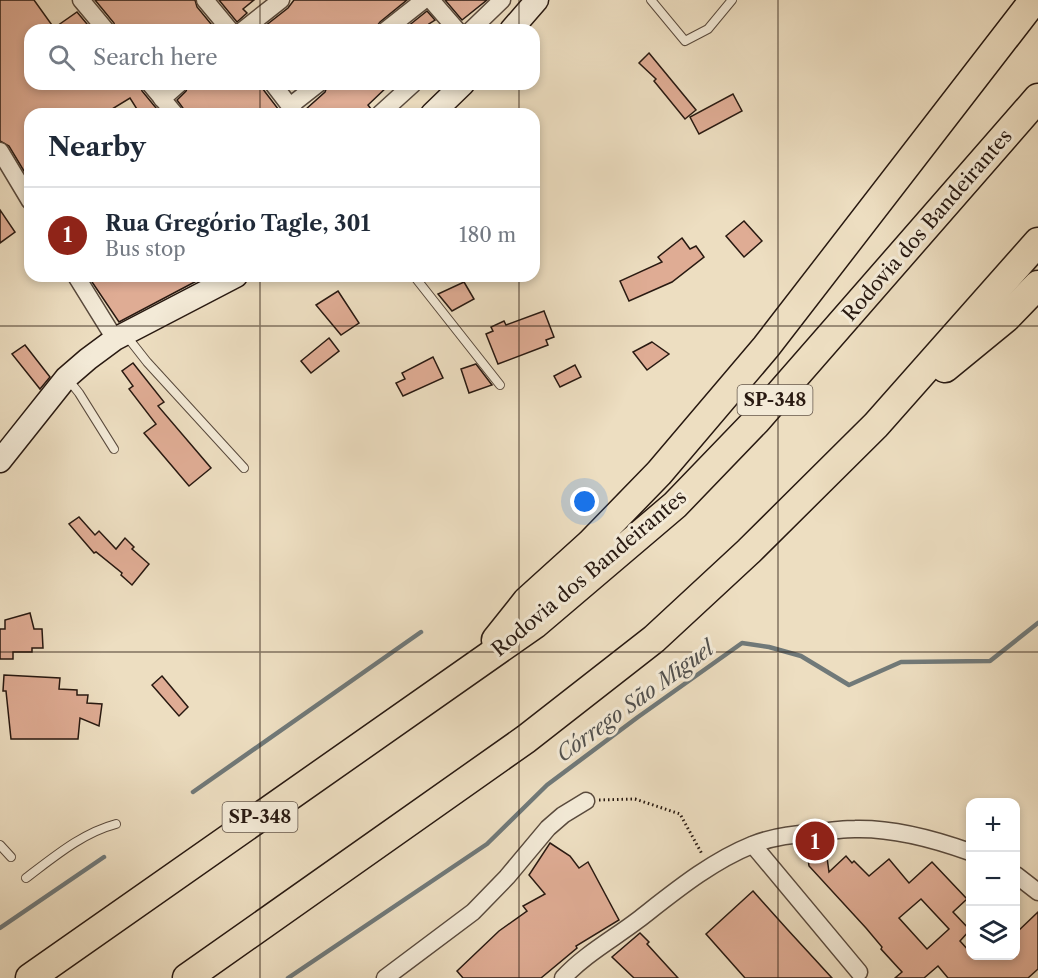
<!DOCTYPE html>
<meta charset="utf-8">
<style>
body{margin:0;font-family:"Libre Caslon Text",serif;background:#f2f2f3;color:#1f2937}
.controls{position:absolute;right:18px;bottom:18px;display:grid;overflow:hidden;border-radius:12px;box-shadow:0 3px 9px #0003}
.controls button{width:54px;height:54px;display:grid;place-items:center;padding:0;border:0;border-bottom:2px solid #e0e1e3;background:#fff;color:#1f2937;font:30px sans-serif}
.you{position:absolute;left:585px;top:502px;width:21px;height:21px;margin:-15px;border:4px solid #fff;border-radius:50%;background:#1a73e8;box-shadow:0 0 0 9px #1a73e833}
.badge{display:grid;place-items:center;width:39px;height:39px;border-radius:50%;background:#8f2418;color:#fff;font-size:20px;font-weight:700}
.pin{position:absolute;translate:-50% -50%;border:3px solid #fff;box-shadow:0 2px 6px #0006}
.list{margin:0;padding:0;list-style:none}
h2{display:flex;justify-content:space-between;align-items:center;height:78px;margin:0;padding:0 24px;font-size:26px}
h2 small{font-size:20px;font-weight:400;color:#747a83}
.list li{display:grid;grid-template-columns:39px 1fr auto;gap:18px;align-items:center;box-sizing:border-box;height:96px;padding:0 24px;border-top:2px solid #e0e1e3}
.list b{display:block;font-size:22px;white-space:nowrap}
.list p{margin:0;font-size:20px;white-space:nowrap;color:#747a83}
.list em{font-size:20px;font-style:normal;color:#747a83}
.icon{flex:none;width:33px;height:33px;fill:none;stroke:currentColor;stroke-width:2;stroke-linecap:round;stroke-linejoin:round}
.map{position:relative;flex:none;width:1038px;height:978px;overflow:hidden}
.search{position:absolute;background:#fff;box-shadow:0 3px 9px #0003;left:24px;top:24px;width:516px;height:66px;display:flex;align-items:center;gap:15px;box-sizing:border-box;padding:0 21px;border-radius:18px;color:#747a83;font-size:22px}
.panel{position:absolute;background:#fff;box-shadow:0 3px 9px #0003;left:24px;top:108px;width:516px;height:174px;border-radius:18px}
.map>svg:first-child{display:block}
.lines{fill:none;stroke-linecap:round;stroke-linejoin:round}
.stream{stroke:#707979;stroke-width:4.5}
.building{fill:#dfac94;stroke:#281911;stroke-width:1.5;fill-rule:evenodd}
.service-casing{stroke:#594a3d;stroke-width:10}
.minor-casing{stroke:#594a3d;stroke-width:19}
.secondary-casing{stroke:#281911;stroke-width:25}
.motorway-casing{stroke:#281911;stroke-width:31}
.path{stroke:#281911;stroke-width:3;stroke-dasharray:1.5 3;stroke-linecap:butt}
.service{stroke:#f3ead7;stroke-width:8}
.minor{stroke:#f3ead7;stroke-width:16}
.secondary{stroke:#f3ead7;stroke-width:22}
.motorway{stroke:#eddec1;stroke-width:28}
.grid{fill:none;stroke:#281911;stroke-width:1.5;stroke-opacity:0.55}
.labels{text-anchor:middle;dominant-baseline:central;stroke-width:6;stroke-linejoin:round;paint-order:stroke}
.shield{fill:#f3ead7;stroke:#65584c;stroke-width:1.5}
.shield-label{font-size:18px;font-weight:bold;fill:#281911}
.street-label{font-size:20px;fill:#281911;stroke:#f3ead7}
.water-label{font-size:21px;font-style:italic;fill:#52514e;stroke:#f3ead7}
</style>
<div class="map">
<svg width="1038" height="978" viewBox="0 0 1038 978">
<rect width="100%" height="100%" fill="#eddec1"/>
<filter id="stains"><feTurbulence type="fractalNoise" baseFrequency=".00333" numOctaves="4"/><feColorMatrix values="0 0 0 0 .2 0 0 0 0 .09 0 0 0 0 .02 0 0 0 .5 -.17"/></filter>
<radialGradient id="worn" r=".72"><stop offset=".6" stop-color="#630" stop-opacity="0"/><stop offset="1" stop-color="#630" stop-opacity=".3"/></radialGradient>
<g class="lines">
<g class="stream">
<path d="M193,792l228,-160"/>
<path d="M0,928l104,-71"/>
<path d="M288,978l199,-134 60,-59 91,-68 104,-74 27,4 32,9 48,29 52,-23 89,-1 48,-38"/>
</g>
</g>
<g class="building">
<path d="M0,0h34l20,28 23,-16 15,18h-62v54h110l2,7 19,23h-21l-10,-16 -26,16h-74v67l-21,-35 -9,-5z"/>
<path d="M95,0h100l2,7 19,23h-100l-2,-7z"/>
<path d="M219,0h35l-11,9 4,4 -10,9z"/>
<path d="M294,0h113l-27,22 -6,8h-114l28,-22z"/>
<path d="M445,0h42l-25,20z"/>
<path d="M427,11l8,9 -6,4 5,6h-24l-3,-3z"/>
<path d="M649,53l47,57 -11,9 -31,-38 2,-2 -17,-16z"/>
<path d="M189,84h70l23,30h-97l-2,-6 -6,-8 9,-9z"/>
<path d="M328,84h62l-22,21 3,4 -1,5h-64l-1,-4 20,-18z"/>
<path d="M733,94l9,17 -43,23 -9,-17z"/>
<path d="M0,210l15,22 -15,11z"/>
<path d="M744,221l18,20 -18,16 -18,-21z"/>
<path d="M682,238l8,11 6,-3 8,11 -32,25 -43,19 -9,-20 42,-19 -4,-5z"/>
<path d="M88,276h118l-87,46z"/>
<path d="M464,282l10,17 -22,12 -14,-17z"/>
<path d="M338,291l21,32 -18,12 -25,-30z"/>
<path d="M544,311l10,26 -8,3 2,5 -50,19 -12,-30 7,-3 -2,-4 13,-6 2,4z"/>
<path d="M329,338l10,13 -28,22 -10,-12z"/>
<path d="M652,342l17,12 -22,16 -14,-18z"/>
<path d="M25,345l25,32 -10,12 -28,-35z"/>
<path d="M433,357l10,21 -40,18 -7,-13 9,-4 -3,-6z"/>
<path d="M133,363l31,39 -6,4 53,62 -22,18 -45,-53 12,-9 -27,-35 4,-3 -11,-15z"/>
<path d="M476,364l16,21 -23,8 -8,-24z"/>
<path d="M575,365l6,12 -21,10 -6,-11z"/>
<path d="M79,517l16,18 4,-4 17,18 9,-11 9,9 -2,2 17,15 -17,21 -11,-10 1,-2 -26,-21 -2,1 -25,-29z"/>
<path d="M30,613l4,16h8l1,19h-11v4h-19v7h-13v-30h5v-9z"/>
<path d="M4,675l56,3 -1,11 18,1v5h11l-1,8 15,1 -3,22 -19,-8 -2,21h-67l-5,-48h-3z"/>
<path d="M162,676l26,31 -9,9 -27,-31z"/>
<path d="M550,843l20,13 9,12 9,-6 31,58 -43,26 1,2 -36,30h-78l-6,-7 42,-40 28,-20 -4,-5 22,-12 -16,-19z"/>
<path d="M825,843l4,29 17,-16 6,7 2,-2 15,15 20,-17 20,24 23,-21 35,37 -14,13 17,18 -10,11 10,11v4h46v-23l22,-21v57l-10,9h-80l-10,-12 -14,12h-29l7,-6 -21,-23 1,-2 -16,-19 -57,-62 -3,-21zM921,899l28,30 -22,20 -28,-31z"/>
<path d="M753,891l34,38 45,49h-87l-39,-44z"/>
<path d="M640,933l9,9 -2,2 31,34h-44l-22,-21z"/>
</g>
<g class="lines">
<defs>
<g id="service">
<path d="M651,0l34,41 23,-12 24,-29"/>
<path d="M414,276l86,109"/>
<path d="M125,334l22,28 97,106"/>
<path d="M67,378l12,15 35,56"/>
<path d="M0,845l11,12"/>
<path d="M26,878c28,-21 56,-45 90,-54"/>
</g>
<g id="minor">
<path d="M81,0l25,30"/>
<path d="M205,0l25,30"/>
<path d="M431,0l26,30"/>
<path d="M243,30l38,-30"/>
<path d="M386,30l38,-30"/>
<path d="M471,30l31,-30"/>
<path d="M150,84l25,30"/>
<path d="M273,84l23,30"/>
<path d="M162,99l17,-15"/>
<path d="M290,106l28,-22"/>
<path d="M380,114l33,-30"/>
<path d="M0,151l30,50"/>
<path d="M76,276l39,63"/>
<path d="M753,845l106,127"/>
<path d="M1016,875l22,17"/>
<path d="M385,978l88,-66 34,-35 41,-49 15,-13 23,-14"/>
<path d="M563,978c21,-23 50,-39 75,-58 36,-28 72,-58 114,-75 19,-8 42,-11 62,-12 14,-2 28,-4 41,-4 40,-1 79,10 115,23"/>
</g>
<g id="secondary">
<path d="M511,30l26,-30"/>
<path d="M432,114l31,-30"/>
<path d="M0,461l66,-83 22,-19 27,-20 121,-63"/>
</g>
<g id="motorway">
<path d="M945,368l61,-50 32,-33"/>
<path d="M496,640l31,-39 63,-57 69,-71 107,-126 268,-347"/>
<path d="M30,978l505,-354 140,-119 81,-84 282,-323"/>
<path d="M187,978l339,-239 128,-100 95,-88 127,-126 162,-183"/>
</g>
</defs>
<use href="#service" class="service-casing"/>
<use href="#minor" class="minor-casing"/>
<use href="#secondary" class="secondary-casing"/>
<use href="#motorway" class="motorway-casing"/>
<path class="path" d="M599,800l36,-1 45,15 22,40"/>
<use href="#service" class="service"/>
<use href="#minor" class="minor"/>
<use href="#secondary" class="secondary"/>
<use href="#motorway" class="motorway"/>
</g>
<path class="grid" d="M260,0v30M519,0v30M778,0v978M260,84v30M519,84v30M260,276v702M519,276v702M0,326h1038M0,652h1038"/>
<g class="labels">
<g class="shield">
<rect x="737.5" y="385" width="75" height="30" rx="4.5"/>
<rect x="222.5" y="802" width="75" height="30" rx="4.5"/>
</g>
<g class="shield-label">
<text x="775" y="400">SP-348</text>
<text x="260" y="817">SP-348</text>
</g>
<g class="street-label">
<text transform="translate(927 225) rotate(-49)">Rodovia dos Bandeirantes</text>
<text transform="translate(589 573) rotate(-40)">Rodovia dos Bandeirantes</text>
</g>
<g class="water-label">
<text transform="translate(635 701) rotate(-36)">Córrego São Miguel</text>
</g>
</g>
<rect width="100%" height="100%" filter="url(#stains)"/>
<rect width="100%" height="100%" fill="url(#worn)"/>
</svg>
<div class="controls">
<button>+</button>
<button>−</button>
<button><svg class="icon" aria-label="layers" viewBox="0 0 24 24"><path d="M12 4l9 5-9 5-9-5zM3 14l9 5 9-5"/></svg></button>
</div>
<div class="you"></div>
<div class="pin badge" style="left:815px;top:841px">1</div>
<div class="search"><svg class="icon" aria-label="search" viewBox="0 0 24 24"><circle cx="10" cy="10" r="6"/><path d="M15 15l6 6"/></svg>Search here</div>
<section class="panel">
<h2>Nearby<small></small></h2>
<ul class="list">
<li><span class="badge">1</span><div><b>Rua Gregório Tagle, 301</b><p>Bus stop</p></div><em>180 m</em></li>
</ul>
</section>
</div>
